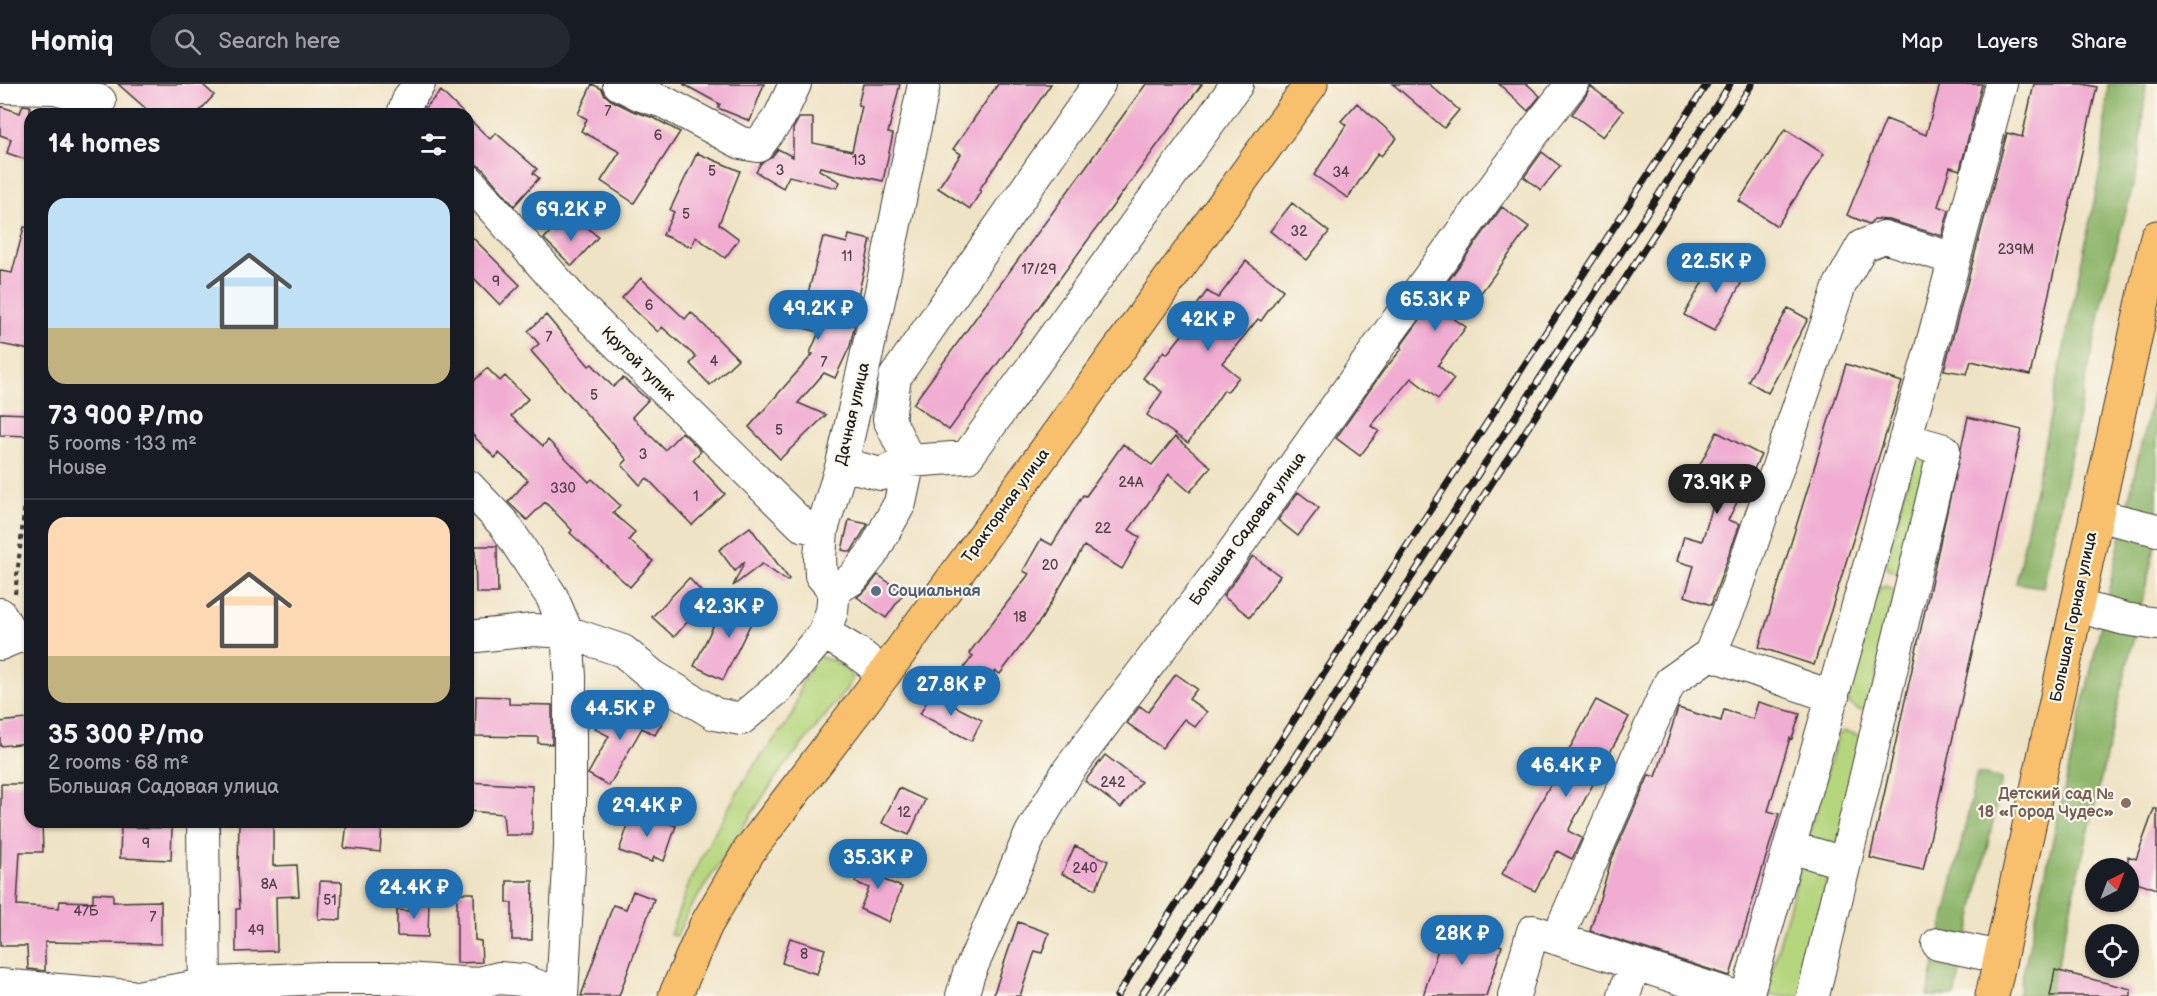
<!DOCTYPE html>
<meta charset="utf-8">
<style>
:root{--surface:#171b24;--page:#242831;--text:#f1f3f6;--muted:#9ea1a6;--line:#363941;--accent:#1f6fb2}
body{margin:0;font-family:"Balsamiq Sans",sans-serif;background:var(--page);color:var(--text);height:100vh;display:flex;flex-direction:column;font-size:22px;white-space:nowrap}
*{box-sizing:border-box;margin:0}
p{font-size:20px;color:var(--muted)}
.icon{flex:none;width:33px;height:33px;fill:none;stroke:currentColor;stroke-width:2;stroke-linecap:round;stroke-linejoin:round}
.map{position:relative;flex:1;overflow:hidden}
.drawer{position:absolute;left:24px;top:24px;width:450px;height:720px;display:flex;flex-direction:column;background:var(--surface);border-radius:18px;box-shadow:0 2px 4px #0004}
.drawer>*{flex:none}
.needle{width:39px;rotate:42deg}
.buttons{position:absolute;left:2085px;top:774px;display:grid;gap:12px}
.buttons a{display:grid;place-items:center;width:54px;height:54px;border-radius:50%;background:var(--surface);box-shadow:0 2px 4px #0004;font-size:30px}
.price{position:absolute;translate:-50% -51px;padding:0 14px;border-radius:21px;background:var(--accent);color:#fff;font-size:20px;line-height:39px;filter:drop-shadow(0 2px 3px #0008)}
.price::after{content:'';position:absolute;left:50%;top:36px;width:18px;height:14px;margin-left:-9px;background:inherit;clip-path:polygon(0 0,100% 0,50% 100%)}
.price.selected{background:#222;color:#fff}
ul{padding:0;list-style:none}
li{display:grid;align-content:center;gap:12px;height:318px;padding:0 24px}
li+li{border-top:2px solid var(--line)}
li span{display:grid;place-items:center;height:186px;border-radius:18px;color:#555}
li>.icon{margin-inline-start:auto}
span .icon{width:108px;height:108px;fill:#fffc;stroke-width:1}
li b{font-size:26px}
h2{display:flex;justify-content:space-between;align-items:center;height:72px;padding:0 24px;font-size:26px}
header{display:flex;align-items:center;gap:36px;box-sizing:border-box;height:84px;padding:0 30px;background:var(--surface);border-bottom:2px solid var(--line)}
header strong{font-size:28px}
nav{display:flex;gap:33px;margin-inline-start:auto;font-size:21px}
.search{width:420px;height:54px;background:var(--page);display:flex;align-items:center;gap:15px;box-sizing:border-box;padding:0 21px;border-radius:33px;color:var(--muted);font-size:22px}
.map>svg:first-child{display:block}
.green{fill:#b6d67e;stroke:#69794d;stroke-width:1.5}
.forest{fill:#90b76d;stroke:#566a44;stroke-width:1.5}
.building{fill:#f0acd1}
.lines{fill:none;stroke-linecap:round;stroke-linejoin:round}
.minor-casing{stroke:#3c3a35;stroke-width:34}
.major-casing{stroke:#3c3a35;stroke-width:35}
.path{stroke:#3c3a35;stroke-width:4;stroke-dasharray:4.5 4.5;stroke-linecap:butt}
.minor{stroke:#fff;stroke-width:32}
.major{stroke:#f8bf6c;stroke-width:33}
.rail-casing{stroke:#1c1c1c;stroke-width:7}
.rail{stroke:#fbf7ec;stroke-width:4.5;stroke-dasharray:14;stroke-linecap:butt}
.service-dot{fill:#5c6f8a;stroke:#fbf7ec;stroke-width:2}
.education-dot{fill:#8d6e63;stroke:#fbf7ec;stroke-width:2}
.labels{text-anchor:middle;dominant-baseline:central;stroke-width:4.5;stroke-linejoin:round;paint-order:stroke}
.number-label{font-size:14px;fill:#514049}
.street-label{font-size:16px;fill:#1c1c1c;stroke:#fbf7ec}
.service-label{font-size:16px;font-weight:bold;fill:#4e5e75;stroke:#fbf7ec;text-anchor:start}
.education-label{font-size:16px;font-weight:bold;fill:#785e54;stroke:#fbf7ec;text-anchor:end}
</style>
<header>
<strong>Homiq</strong>
<div class="search"><svg class="icon" aria-label="search" viewBox="0 0 24 24"><circle cx="10" cy="10" r="6"/><path d="M15 15l6 6"/></svg>Search here</div>
<nav><a>Map</a><a>Layers</a><a>Share</a></nav>
</header>
<div class="map">
<svg width="2157" height="912" viewBox="0 0 2157 912">
<rect width="100%" height="100%" fill="#fbf7ec"/>
<filter id="ink" filterUnits="userSpaceOnUse"><feTurbulence type="fractalNoise" baseFrequency=".0167" numOctaves="2"/><feDisplacementMap in="SourceGraphic" scale="12" xChannelSelector="R" yChannelSelector="G"/><feConvolveMatrix kernelMatrix="1 2 1 2 8 2 1 2 1" color-interpolation-filters="sRGB"/></filter>
<filter id="wash" filterUnits="userSpaceOnUse"><feTurbulence type="fractalNoise" baseFrequency=".008" numOctaves="4" result="noise"/><feDisplacementMap in="SourceGraphic" scale="24" xChannelSelector="R" yChannelSelector="G"/><feGaussianBlur stdDeviation="1.35" result="paint"/><feColorMatrix in="noise" values="0 0 0 0 0 0 0 0 0 0 0 0 0 0 0 0 0 1.4 0 .05"/><feComposite in="paint" operator="in"/></filter>
<g filter="url(#wash)">
<rect width="100%" height="100%" fill="#efe3c5"/>
<path class="green" d="M1919 369 1929 372 1900 490 1888 486 1886 479 1913 377Z
M1886 502 1895 507 1869 624 1859 626 1850 620 1847 615 1875 512 1880 504Z
M816 572C833 576 843 579 853 594L846 606 776 693 687 829 677 852 670 851 691 794 714 749 750 687 793 631 801 601Z
M1843 647 1856 650 1863 655 1838 764 1807 757 1838 652Z
M1830 779 1806 912H1765L1801 781Z"/>
<path class="forest" d="M2108 0H2146L2138 83 2106 201 2043 503 2016 499 2102 78Z
M2157 290V454L2050 912H2018Z
M1977 689 2002 695 1955 912H1927Z"/>
<g id="blocks">
<path class="building" d="M118 0H202L214 11 197 30H152Z
M592 0 602 5 604 10 611 16 633 27 654 34 680 48 634 119 601 97 620 68 581 47 587 35 578 30Z
M683 0H764L750 37 718 24 720 20Z
M863 0H900L888 49 893 50 883 97 820 83 819 86 840 98 837 104 789 92 783 104 756 88 761 79 772 73 778 65 793 73V45L799 34H813V59L852 67 862 22 858 21Z
M998 0H1051L979 106 981 107 970 125 938 104 961 70 953 65Z
M1146 0H1202L949 346 913 320Z
M1393 0H1429L1459 26 1444 44Z
M1499 0H1527L1540 12 1528 27Z
M1940 0H1982L1960 86 1950 83 1938 122 1949 126 1942 152 1889 136 1874 135 1869 140 1847 131 1886 35 1926 51Z
M2034 0H2083L2097 3 2030 291 1971 277 1967 290 1944 286 2007 49 2022 53Z
M1590 2 1623 27 1603 53 1572 30 1586 11Z
M441 7 464 30H424V25Z
M1357 19 1397 54 1381 72 1378 69 1348 114 1314 91 1346 41 1341 37Z
M23 21 30 22V77L7 69 11 55 0 51V22L20 29Z
M468 34 490 55 496 49 537 85 533 89 539 94 514 122 482 84 474 79 468 78Z
M1785 45 1824 70 1777 142 1739 117Z
M1542 68 1560 82 1541 106 1524 93Z
M697 69 740 87 719 140 739 155 725 174 696 153 691 163 663 151 674 128 670 126Z
M1292 119 1329 148 1307 176 1270 147Z
M1502 123 1529 143 1481 209 1472 202 1450 232 1466 243 1438 281 1454 295 1438 315 1411 294 1371 342 1379 347 1360 372 1336 354 1383 287 1402 265 1400 263Z
M559 138 572 149 581 138 598 153 572 182 544 155Z
M24 143 30 144V266L0 260V187L12 189Z
M468 149 520 201 500 221 468 188Z
M849 151 871 156 856 220 859 221 850 262 835 294 824 289 798 319 826 331 780 375 749 343 813 270 810 269 819 248 799 243 823 153 847 159Z
M1717 172 1747 189 1714 247 1684 231Z
M1246 177 1283 206 1261 237 1258 235 1222 279 1239 293 1227 308 1224 306 1188 359 1147 331 1162 308 1143 294 1164 267 1167 270 1197 232 1192 228 1207 207 1218 214Z
M641 194 685 235 691 228 738 275 710 301 690 280 696 273 662 243 658 248 622 214Z
M1788 224 1808 235 1768 309 1748 297Z
M546 231 589 282 592 280 613 303 623 294 648 316 632 333 665 366 682 348 701 367 693 376 725 410 692 441 647 394 640 401 622 381 627 376 531 267 539 260 528 247Z
M1846 280 1902 298 1814 581 1759 563Z
M487 284 500 297 505 292 528 315 511 332 543 362 548 356 589 398 592 395 620 421 613 429 635 448 629 456 653 477 630 503 570 449 572 446 545 418 527 436 508 418 528 396 499 369 495 374 468 346V303Z
M0 329 30 330V352L0 351Z
M1968 333 2022 346 1923 786 1870 774Z
M1717 348 1761 371 1728 436 1740 440 1711 521 1685 512 1694 482 1677 477 1684 452 1702 457 1717 409 1692 396Z
M1175 353 1211 383 1190 408 1169 390 1129 446 1140 453 1122 485 1084 462 1042 534 1000 590 995 587 980 606 960 589 973 572 969 569 1029 490 1023 487 1041 455 1052 461 1083 411 1086 412 1123 360 1152 381Z
M1298 408 1319 424 1298 452 1278 436Z
M849 436 868 440 851 468 842 466Z
M750 443 789 495 787 497 762 480 733 502 745 477 735 487 719 466Z
M475 462H497L498 509H476Z
M1253 472 1280 492 1250 533 1223 512Z
M878 491 904 509 886 534 857 513 866 506Z
M689 494 708 515 674 553 652 533Z
M757 511 774 525 762 539 754 533 723 596 694 582 720 528 732 542Z
M1176 590 1197 605 1189 615 1207 628 1195 643 1184 635 1162 664 1127 639 1140 622 1148 628Z
M931 610 982 636 971 657 920 630Z
M476 612 509 613V620L552 621V660L538 659V653L475 652Z
M1596 616 1629 633 1568 747 1582 754 1572 775 1557 767 1535 807 1502 790Z
M1758 618 1800 630 1792 655 1790 654 1768 727 1779 730 1730 892 1590 847 1611 777 1649 691 1656 693 1678 624 1721 637 1724 626 1753 635Z
M609 621 641 639 649 625 665 634 655 651 642 644 609 702 588 690 609 652 595 645Z
M26 635 29 659 0 662V638Z
M1105 671 1141 698 1121 724 1085 697Z
M468 698 532 702V751H505L503 730 468 727Z
M1 700H30V738H42L43 768H20L17 821 59 824 60 817 93 818V809L113 810V818L161 817V860L45 858V887L28 885 27 862H0Z
M899 704 925 716 909 751 882 739Z
M2154 725H2157V805L2128 795V772L2136 775Z
M633 727 676 742 664 777 654 773 652 778 619 767Z
M239 738H273V782L297 781 299 812 276 813 277 867 236 868V825H240L238 785Z
M347 738 382 742 380 768 344 764Z
M121 743 172 744 171 776 120 774Z
M1075 762 1108 777 1096 805 1062 790Z
M867 772 885 780 879 794 902 803 889 838 860 825 869 804 855 798Z
M320 797 342 798 341 836 318 835Z
M507 797H533L532 856H512V819H507Z
M633 807 654 815 619 912H581L613 821 626 825Z
M457 809H474L475 856 481 857 482 878 457 879Z
M409 815 429 816 428 853 397 852V826L409 827Z
M1018 838 1049 849 1042 869 1035 867 1020 912H993Z
M1445 843 1502 862 1486 912H1423Z
M790 854 825 865 817 890 782 879Z
M2055 886 2131 905V912H2050Z"/>
</g>
</g>
<g filter="url(#ink)">
<use href="#blocks" fill-opacity="0" stroke="#3c3a35" stroke-width="1.5"/>
<g class="lines">
<g class="minor-casing">
<path id="minor" d="M619 0 641 11 664 18 741 59 758 62 780 32 795 0
M0 3 55 4 100 17
M406 30 404 27 409 14 419 0
M468 96 576 219 802 441 822 446
M842 380 881 390 909 377 889 335 895 293 1099 0
M468 402 505 441 552 513 567 548 570 592V763L562 912
M2096 431 2157 446
M834 506 852 495 872 470 900 419 909 377 967 373 1237 0
M2077 522 2125 535 2157 540
M0 530 14 554
M468 553 533 546 567 548 623 567 653 592 715 630 741 635 777 605 824 549
M0 560 14 554 30 551
M1710 570 1732 518 1840 201 1862 162 1884 153 1954 175
M884 590 858 569 824 549 832 527 834 506 821 491 820 474 822 446 842 380 881 207 924 0
M203 738 205 912
M1790 763 1845 779
M1557 855 1670 598 1710 570 1833 613
M1938 860 2000 873
M0 901 130 912
M142 912 217 899 322 894H392L475 900 499 894 522 896 545 905 555 912
M962 912 969 889 1031 749 1068 687 1229 474 1379 262 1538 43 1572 0
M1514 912 1533 847 1734 912
M1624 912 1634 880
M1747 912 1928 275 2001 0
M1813 912 1944 366 1905 355"/>
</g>
<g class="major-casing">
<path id="major" d="M675 912 706 841 749 767 884 590 1311 0
M1992 912 2157 153"/>
</g>
<path class="path" d="M15 510 30 374"/>
<use href="#minor" class="minor"/>
<use href="#major" class="major"/>
<g class="rail-casing">
<path id="rail" d="M1117 912 1323 591 1707 0
M1141 912 1730 0
M1161 912 1268 742 1752 0"/>
</g>
<use href="#rail" class="rail"/>
</g>
</g>
<circle class="service-dot" cx="876" cy="507" r="6"/>
<circle class="education-dot" cx="2126" cy="719" r="6"/>
<g class="labels">
<g class="number-label">
<text x="608" y="27">7</text>
<text x="658" y="51">6</text>
<text x="859" y="76">13</text>
<text x="780" y="86">3</text>
<text x="712" y="87">5</text>
<text x="1341" y="88">34</text>
<text x="686" y="130">5</text>
<text x="1299" y="147">32</text>
<text x="2016" y="165">239М</text>
<text x="847" y="172">11</text>
<text x="1039" y="185">17/29</text>
<text x="496" y="197">9</text>
<text x="649" y="221">6</text>
<text x="549" y="253">7</text>
<text x="714" y="277">4</text>
<text x="824" y="278">7</text>
<text x="594" y="311">5</text>
<text x="779" y="346">5</text>
<text x="643" y="370">3</text>
<text x="1131" y="398">24А</text>
<text x="563" y="404">330</text>
<text x="696" y="412">1</text>
<text x="1103" y="444">22</text>
<text x="1050" y="481">20</text>
<text x="1020" y="533">18</text>
<text x="1113" y="698">242</text>
<text x="904" y="728">12</text>
<text x="146" y="759">9</text>
<text x="1085" y="784">240</text>
<text x="269" y="800">8А</text>
<text x="330" y="816">51</text>
<text x="86" y="827">47Б</text>
<text x="153" y="833">7</text>
<text x="256" y="846">49</text>
<text x="804" y="870">8</text>
</g>
<g class="street-label">
<text transform="translate(638 280) rotate(45)">Крутой тупик</text>
<text transform="translate(853 330) rotate(-77)">Дачная улица</text>
<text transform="translate(1006 422) rotate(-54)">Тракторная улица</text>
<text transform="translate(1248 445) rotate(-54)">Большая Садовая улица</text>
<text transform="translate(2074 533) rotate(-78)">Большая Горная улица</text>
</g>
<g class="service-label">
<text x="888" y="507">Социальная</text>
</g>
<g class="education-label">
<text x="2114" y="710">Детский сад №<tspan x="2114" dy="18">18 «Город Чудес»</tspan></text>
</g>
</g>
</svg>
<div class="buttons">
<a><svg class="needle" viewBox="-14 -14 28 28"><path d="M0-13l5 13h-10z" fill="#e53935"/><path d="M0 13l5-13h-10z" fill="#9ea1a6"/></svg></a>
<a><svg class="icon" aria-label="locate" viewBox="0 0 24 24"><circle cx="12" cy="12" r="6"/><path d="M12 2v4M12 18v4M2 12h4M18 12h4"/></svg></a>
</div>
<b class="price" style="left:571px;top:158px">69.2K ₽</b>
<b class="price" style="left:1716px;top:210px">22.5K ₽</b>
<b class="price" style="left:1435px;top:248px">65.3K ₽</b>
<b class="price" style="left:818px;top:257px">49.2K ₽</b>
<b class="price" style="left:1208px;top:268px">42K ₽</b>
<b class="price selected" style="left:1717px;top:431px">73.9K ₽</b>
<b class="price" style="left:729px;top:555px">42.3K ₽</b>
<b class="price" style="left:951px;top:633px">27.8K ₽</b>
<b class="price" style="left:620px;top:657px">44.5K ₽</b>
<b class="price" style="left:1566px;top:714px">46.4K ₽</b>
<b class="price" style="left:647px;top:754px">29.4K ₽</b>
<b class="price" style="left:878px;top:806px">35.3K ₽</b>
<b class="price" style="left:414px;top:836px">24.4K ₽</b>
<b class="price" style="left:1462px;top:882px">28K ₽</b>
<section class="drawer">
<h2>14 homes<svg class="icon" aria-label="filters" viewBox="0 0 24 24"><path d="M4 7h16M4 17h16"/><circle cx="9" cy="7" r="2"/><circle cx="15" cy="17" r="2"/></svg></h2>
<ul>
<li><span style="background:linear-gradient(#bfe0f5 70%,#c2b280 0)"><svg class="icon" aria-label="home" viewBox="0 0 24 24"><path d="M3 11l9-7 9 7M6 9v11h12V9"/></svg></span><div><b>73 900 ₽/mo</b><p>5 rooms · 133 m²</p><p>House</p></div></li>
<li><span style="background:linear-gradient(#ffd9b3 75%,#c2b280 0)"><svg class="icon" aria-label="home" viewBox="0 0 24 24"><path d="M3 11l9-7 9 7M6 9v11h12V9"/></svg></span><div><b>35 300 ₽/mo</b><p>2 rooms · 68 m²</p><p>Большая Садовая улица</p></div></li>
</ul>
</section>
</div>
